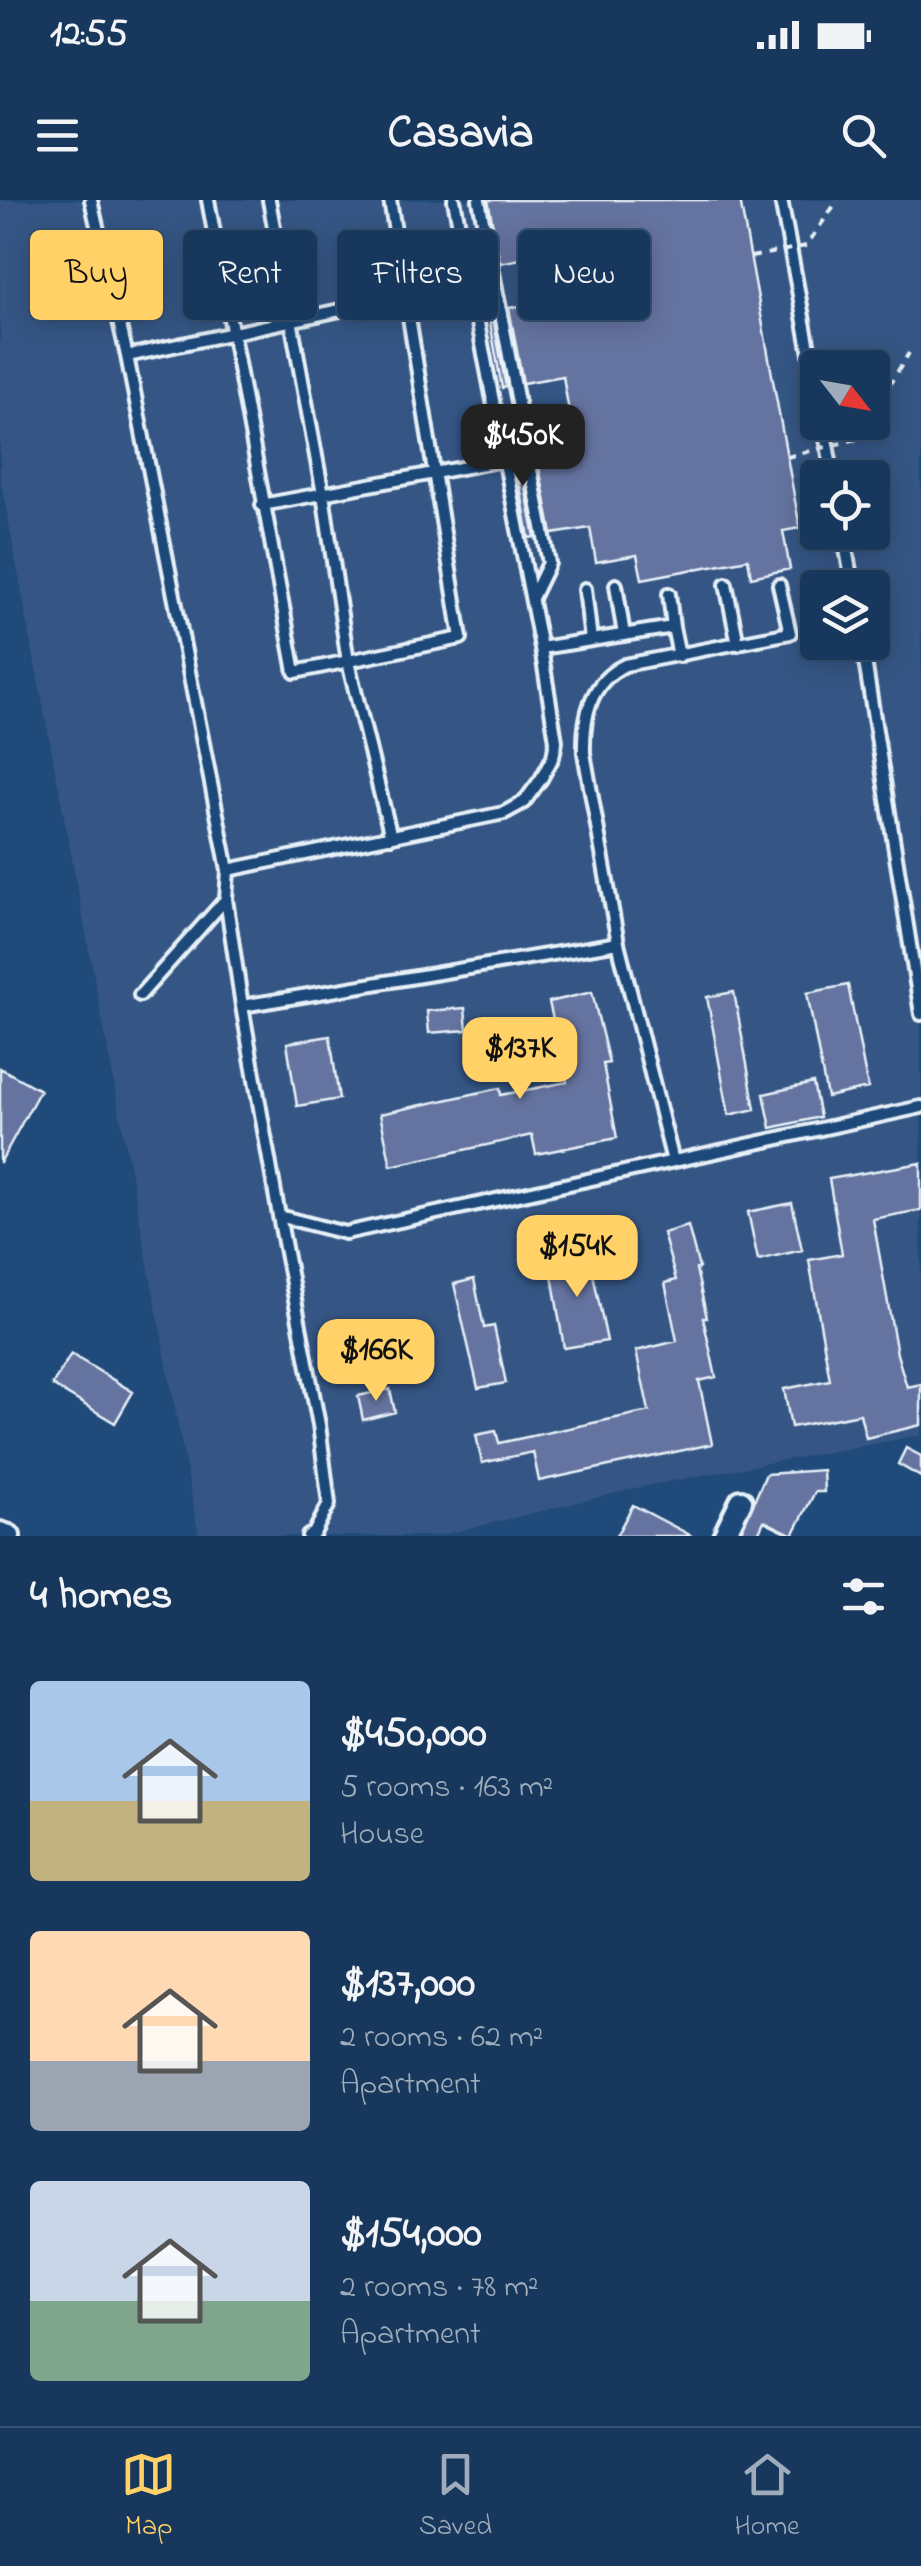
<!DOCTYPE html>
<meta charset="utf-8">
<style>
:root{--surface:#17385c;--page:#203f62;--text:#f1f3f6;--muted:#9eacbb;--line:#365272;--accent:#ffd166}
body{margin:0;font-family:"Indie Flower",sans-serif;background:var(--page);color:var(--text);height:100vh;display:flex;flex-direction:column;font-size:38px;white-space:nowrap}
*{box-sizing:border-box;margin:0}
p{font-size:32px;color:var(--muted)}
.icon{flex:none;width:55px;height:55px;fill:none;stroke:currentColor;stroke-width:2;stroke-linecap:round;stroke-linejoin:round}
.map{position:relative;height:1336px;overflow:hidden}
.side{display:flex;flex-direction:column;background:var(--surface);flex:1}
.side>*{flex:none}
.hud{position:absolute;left:30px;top:30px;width:862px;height:90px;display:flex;gap:20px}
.needle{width:65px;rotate:121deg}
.buttons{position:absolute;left:800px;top:150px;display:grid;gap:20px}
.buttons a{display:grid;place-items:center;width:90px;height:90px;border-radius:10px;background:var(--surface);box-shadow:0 5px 25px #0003,0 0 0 2px var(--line);font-size:50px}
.price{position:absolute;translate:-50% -85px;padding:0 22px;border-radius:20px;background:var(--accent);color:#111;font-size:32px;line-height:65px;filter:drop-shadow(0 2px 5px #0008)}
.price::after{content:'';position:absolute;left:50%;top:60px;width:30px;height:22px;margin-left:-15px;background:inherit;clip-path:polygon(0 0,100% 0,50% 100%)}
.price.selected{background:#222;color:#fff}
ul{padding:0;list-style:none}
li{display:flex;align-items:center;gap:30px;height:250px;padding:0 30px}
li span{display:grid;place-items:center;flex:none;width:280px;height:200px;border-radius:10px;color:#555}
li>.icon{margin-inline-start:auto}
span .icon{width:120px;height:120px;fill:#fffc;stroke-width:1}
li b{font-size:42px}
h2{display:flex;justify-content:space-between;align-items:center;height:120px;padding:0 30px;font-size:42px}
.pill{padding:0 35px;border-radius:10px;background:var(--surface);box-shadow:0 5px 25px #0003,0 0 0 2px var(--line);font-size:35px;line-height:90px}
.pill.selected{background:var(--accent);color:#111}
.status{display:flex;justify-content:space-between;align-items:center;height:70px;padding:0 50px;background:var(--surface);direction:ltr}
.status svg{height:28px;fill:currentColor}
header{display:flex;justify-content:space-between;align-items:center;height:130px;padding:0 30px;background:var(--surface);font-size:45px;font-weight:800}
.tabs{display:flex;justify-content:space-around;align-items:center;height:140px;border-top:2px solid var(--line);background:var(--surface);font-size:28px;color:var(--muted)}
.tabs a{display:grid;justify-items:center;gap:5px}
.tabs .selected{color:var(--accent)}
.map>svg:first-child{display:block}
.built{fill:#345685;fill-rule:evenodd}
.building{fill:#6573a0;stroke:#e8f1f8;stroke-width:2.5}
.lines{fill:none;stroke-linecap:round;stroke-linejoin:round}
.service-casing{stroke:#e8f1f8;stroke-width:18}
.minor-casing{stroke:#e8f1f8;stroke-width:28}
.path{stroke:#e8f1f8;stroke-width:4;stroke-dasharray:8 8;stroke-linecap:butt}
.service{stroke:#1f4a7a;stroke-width:10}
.minor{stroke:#1f4a7a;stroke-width:20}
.path-bridge{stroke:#e8f1f8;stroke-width:4;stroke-dasharray:8 8;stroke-linecap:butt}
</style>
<div class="status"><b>12:55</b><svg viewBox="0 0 49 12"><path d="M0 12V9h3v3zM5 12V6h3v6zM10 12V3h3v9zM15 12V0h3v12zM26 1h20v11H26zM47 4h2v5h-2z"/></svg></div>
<header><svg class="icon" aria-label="menu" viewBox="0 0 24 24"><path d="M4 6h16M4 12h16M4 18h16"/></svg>Casavia<svg class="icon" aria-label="search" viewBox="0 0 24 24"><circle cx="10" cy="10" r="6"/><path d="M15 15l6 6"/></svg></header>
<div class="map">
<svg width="921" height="1336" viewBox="0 0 921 1336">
<rect width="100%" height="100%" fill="#1f4a7a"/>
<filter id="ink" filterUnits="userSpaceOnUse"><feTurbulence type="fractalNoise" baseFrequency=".01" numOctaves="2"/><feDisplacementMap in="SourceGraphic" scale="20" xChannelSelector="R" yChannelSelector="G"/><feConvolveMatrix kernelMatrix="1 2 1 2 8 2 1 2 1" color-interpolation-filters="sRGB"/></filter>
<g filter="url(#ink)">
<path class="built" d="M0 0H921V1235L650 1285 437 1336H199L0 276ZM818 168H872V222H818ZM818 278H872V332H818ZM818 388H872V442H818Z"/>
<path class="building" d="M488 0H740L800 328 783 331 790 369 751 377 748 359 642 379 637 355 596 362 590 328 552 334 532 231 571 224 563 176 523 183 509 108 549 101 541 55 500 63Z
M488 112H492L506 187 502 188Z
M515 234 535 337 529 338 511 235Z
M848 785 868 888 827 897 807 793Z
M592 792 609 863 603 864 617 938 536 954 532 935 391 966 380 914 500 888 501 895 567 882 549 802Z
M734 792 755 909 729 915 707 797Z
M465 808 467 830 429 833 427 811Z
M330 836 339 899 297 906 287 843Z
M0 868 40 890 0 963Z
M813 883 820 917 771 928 764 894Z
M921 963V1010L873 1019 897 1154 907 1187 921 1184V1225L866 1238 860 1214 791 1227 784 1189 830 1180 809 1060 842 1054 829 979Z
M792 1003 802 1050 758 1060 748 1012Z
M688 1026 699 1068 696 1069 707 1118H703L716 1177 699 1181 712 1244 539 1281 533 1252 482 1263 476 1235 496 1231 499 1243 649 1211 636 1151 677 1141 665 1083 676 1080 663 1033Z
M588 1050 607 1141 564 1148 549 1057Z
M474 1079 484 1128 494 1126 506 1183 478 1188 454 1084Z
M71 1154 133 1192 115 1223 52 1185Z
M390 1189 395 1212 363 1220 358 1196Z
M906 1248 921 1256V1277L898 1264Z
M823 1270 824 1292H815L793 1335 764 1321 757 1336H739L766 1274Z
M633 1305 692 1336H616Z"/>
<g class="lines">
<g class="service-casing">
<path id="service" d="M91 0 127 156 228 670 226 699 242 806 279 1016 345 1033 921 907
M208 0 295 472 461 438 390 0
M269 0 323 294 348 462 391 637
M479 0 549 363 532 398
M781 0 818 196
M127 156 470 82
M823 222 833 278
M262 305 504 260
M843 332 853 388
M726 384 738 444
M616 385 624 435
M585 389 591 440
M669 394 673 427
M862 442 921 814
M541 448 673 427 679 456
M228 670 504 613 524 602 541 579 553 557 556 541 541 448 454 0
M140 795 226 699
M242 806 618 743
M673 961 618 743 584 553C583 516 590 482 625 465L790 433 779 385
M279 1016 319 1225 329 1304 314 1333 308 1336"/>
</g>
<g class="minor-casing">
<path id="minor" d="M0 1333 9 1336
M724 1336 741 1301"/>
</g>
<path class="path" d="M872 213 909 153"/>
<use href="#service" class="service"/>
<use href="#minor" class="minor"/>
<path class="path-bridge" d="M751 57 806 46 838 0
M787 257 857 239 867 222"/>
</g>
</g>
</svg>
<div class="buttons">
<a><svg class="needle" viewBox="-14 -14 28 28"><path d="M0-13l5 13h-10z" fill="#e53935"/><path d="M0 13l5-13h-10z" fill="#9eacbb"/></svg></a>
<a><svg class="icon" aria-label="locate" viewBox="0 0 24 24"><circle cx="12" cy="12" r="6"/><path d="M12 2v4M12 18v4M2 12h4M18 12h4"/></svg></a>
<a><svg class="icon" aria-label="layers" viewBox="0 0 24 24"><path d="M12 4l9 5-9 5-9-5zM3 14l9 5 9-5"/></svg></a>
</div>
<b class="price selected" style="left:523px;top:289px">$450K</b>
<b class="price" style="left:520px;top:902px">$137K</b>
<b class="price" style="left:577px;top:1100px">$154K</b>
<b class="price" style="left:376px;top:1204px">$166K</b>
<div class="hud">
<a class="pill selected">Buy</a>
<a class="pill">Rent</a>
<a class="pill">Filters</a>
<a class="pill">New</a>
</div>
</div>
<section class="side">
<h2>4 homes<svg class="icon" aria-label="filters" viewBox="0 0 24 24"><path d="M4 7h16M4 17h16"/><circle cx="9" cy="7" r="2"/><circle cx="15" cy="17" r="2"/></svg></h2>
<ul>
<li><span style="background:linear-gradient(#a9c7e8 60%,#c2b280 0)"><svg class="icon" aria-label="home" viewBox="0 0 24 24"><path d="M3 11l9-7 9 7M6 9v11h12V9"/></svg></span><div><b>$450,000</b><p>5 rooms · 163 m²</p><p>House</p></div></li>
<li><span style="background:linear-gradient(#ffd9b3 65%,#9aa5b1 0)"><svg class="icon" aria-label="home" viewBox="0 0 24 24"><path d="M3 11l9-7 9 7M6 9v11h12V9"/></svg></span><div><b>$137,000</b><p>2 rooms · 62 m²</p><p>Apartment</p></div></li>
<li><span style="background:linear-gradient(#c9d6e8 60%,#7fa58c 0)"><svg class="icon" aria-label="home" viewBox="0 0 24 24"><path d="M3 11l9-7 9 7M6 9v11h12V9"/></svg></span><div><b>$154,000</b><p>2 rooms · 78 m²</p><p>Apartment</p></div></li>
</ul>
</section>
<nav class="tabs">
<a class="selected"><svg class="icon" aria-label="map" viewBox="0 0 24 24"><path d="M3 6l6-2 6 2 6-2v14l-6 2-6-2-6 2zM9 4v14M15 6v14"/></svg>Map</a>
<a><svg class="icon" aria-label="saved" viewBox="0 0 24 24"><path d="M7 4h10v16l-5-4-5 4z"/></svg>Saved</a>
<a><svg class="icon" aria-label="home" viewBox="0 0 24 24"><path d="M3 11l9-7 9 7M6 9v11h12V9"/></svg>Home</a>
</nav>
